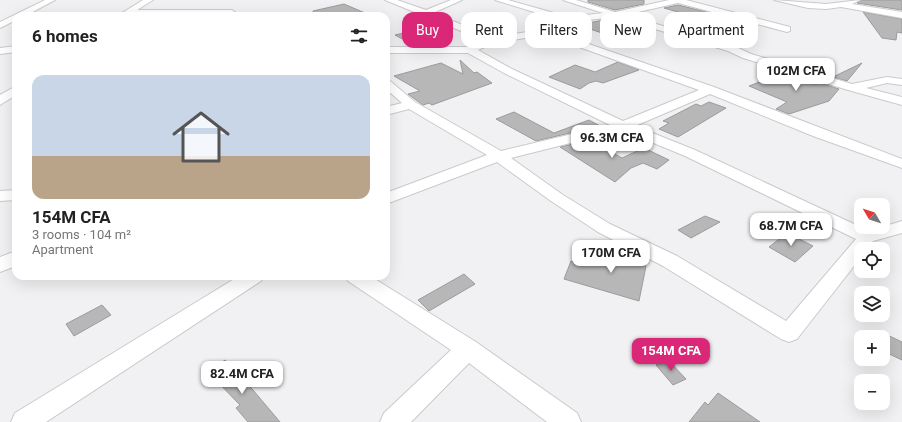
<!DOCTYPE html>
<meta charset="utf-8">
<style>
:root{--surface:#fff;--page:#f2f2f2;--text:#222;--muted:#767676;--accent:#db2777}
body{margin:0;font-family:Roboto,sans-serif;background:var(--page);color:var(--text);height:100vh;display:flex;flex-direction:column;font-size:15px;white-space:nowrap}
*{box-sizing:border-box;margin:0}
p{font-size:13px;color:var(--muted)}
.icon{flex:none;width:22px;height:22px;fill:none;stroke:currentColor;stroke-width:2;stroke-linecap:round;stroke-linejoin:round}
.map{position:relative;flex:1;overflow:hidden}
.side{position:absolute;left:12px;top:12px;width:378px;height:268px;display:flex;flex-direction:column;background:var(--surface);border-radius:12px;box-shadow:0 4px 16px #0002}
.side>*{flex:none}
.guide{position:absolute;left:402px;top:12px;width:380px;height:36px;display:flex;gap:8px}
.needle{width:26px;rotate:309deg}
.tools{position:absolute;left:854px;top:198px;display:grid;gap:8px}
.tools a{display:grid;place-items:center;width:36px;height:36px;border-radius:8px;background:var(--surface);box-shadow:0 4px 16px #0002;font-size:20px}
.price{position:absolute;translate:-50% -34px;padding:0 9px;border-radius:8px;background:#fff;color:#222;font-size:13px;line-height:26px;filter:drop-shadow(0 1px 2px #0008)}
.price::after{content:'';position:absolute;left:50%;top:24px;width:12px;height:9px;margin-left:-6px;background:inherit;clip-path:polygon(0 0,100% 0,50% 100%)}
.price.current{background:var(--accent);color:#fff}
ul{padding:0;list-style:none}
li{display:grid;align-content:center;gap:8px;height:212px;padding:0 20px}
li span{display:grid;place-items:center;height:124px;border-radius:12px;color:#555}
li>.icon{margin-inline-start:auto}
span .icon{width:72px;height:72px;fill:#fffc;stroke-width:1}
li b{font-size:17px}
h2{display:flex;justify-content:space-between;align-items:center;height:48px;padding:0 20px;font-size:17px}
.pill{padding:0 14px;border-radius:12px;background:var(--surface);box-shadow:0 4px 16px #0002;font-size:14px;line-height:36px}
.pill.current{background:var(--accent);color:#fff}
.map>svg:first-child{display:block}
.building{fill:#b7b7b8;stroke:#9b9b9d}
.lines{fill:none;stroke-linecap:round;stroke-linejoin:round}
.minor-casing{stroke:#c9cacb;stroke-width:2}
.minor{fill:#fff;fill-rule:evenodd}
</style>
<div class="map">
<svg width="902" height="422" viewBox="0 0 902 422">
<rect width="100%" height="100%" fill="#f1f1f3"/>
<path class="building" d="M588 0H644V4L615 10 588 2Z
M861 0H899L902 1V10L857 3Z
M344 4 372 16H314L313 11Z
M678 5 726 17 716 23 664 8Z
M863 12 902 19V33L897 32 896 40 882 38Z
M604 20 628 25 602 33 578 25Z
M413 31 443 45V46L412 44 395 35Z
M460 60 474 73 477 72 492 83 432 105 429 103 423 105 408 94 420 91 394 76 441 63 463 74Z
M618 62 639 70 603 83 596 81 589 83 580 89 549 77 575 65 595 72Z
M862 63 847 81 833 77Z
M783 73 816 85 820 83 839 89 829 101 789 114 776 109 787 102 749 86Z
M709 102 726 108 678 137 659 129 669 123 663 121 696 104 701 106Z
M514 112 554 133 589 120 600 126 536 141 496 119Z
M590 140 622 158 644 148 669 160 657 169 643 163 631 168 615 182 560 147Z
M705 216 720 222 691 238 678 230Z
M787 233 813 246 795 262 769 247Z
M622 247 646 266 639 301 564 279 571 261 581 264Z
M464 274 475 284 429 311 418 300Z
M102 305 111 315 74 336 66 324Z
M883 333 902 342V360L883 351Z
M225 360 253 390 280 422H248L236 408 240 405 208 372Z
M668 360 686 379 673 385 656 365Z
M718 393 760 422H689L705 402 708 405Z"/>
<g class="lines">
<g class="minor-casing">
<path id="minor" d="M45 0H55L25 16H16V20L0 28V22Z
M143 0H153L137 10H232L236 13 232 16H126L122 13Z
M385 0H397L426 10 451 0H462L433 13 492 37 556 28 563 21 495 0H508L568 17 603 13 563 0H576L615 12 669 0H686L790 27V31L787 32 678 3 625 15 736 47 751 54 852 84 887 77 902 79V85L887 83 866 88 902 97V105L848 90 743 58 728 51 615 17 571 22 564 30 574 39 714 87 902 159V168L813 136 710 94 635 126 695 150 869 231 902 221V233L873 241 867 249H861V257L797 339 789 342 781 339 663 266 598 232 551 201 497 162 386 204V193L487 155 409 109 386 115V107L402 103 386 89V80L390 81 415 102 501 151 610 125 504 73 468 53H386V47H468L483 40ZM557 33 568 43 699 90 623 121 512 69 478 50 493 43ZM622 130 685 156 856 239 786 321 677 256 610 224 563 195 511 158Z
M774 0 826 4 860 0 852 4 902 12V18L841 7 826 9 808 8Z
M16 46V52L0 54V48Z
M16 86V95L0 105V95Z
M16 190V200L0 201V191Z
M16 251V266L0 272V257Z
M239 276H264L261 281 46 422H11L15 413Z
M345 276H370L476 342 577 413 581 422H547L469 363 411 422H380L384 413 451 350 348 281Z"/>
</g>
<use href="#minor" class="minor"/>
</g>
</svg>
<div class="tools">
<a><svg class="needle" viewBox="-14 -14 28 28"><path d="M0-13l5 13h-10z" fill="#e53935"/><path d="M0 13l5-13h-10z" fill="#767676"/></svg></a>
<a><svg class="icon" aria-label="locate" viewBox="0 0 24 24"><circle cx="12" cy="12" r="6"/><path d="M12 2v4M12 18v4M2 12h4M18 12h4"/></svg></a>
<a><svg class="icon" aria-label="layers" viewBox="0 0 24 24"><path d="M12 4l9 5-9 5-9-5zM3 14l9 5 9-5"/></svg></a>
<a>+</a>
<a>−</a>
</div>
<b class="price" style="left:796px;top:92px">102M CFA</b>
<b class="price" style="left:612px;top:159px">96.3M CFA</b>
<b class="price" style="left:791px;top:247px">68.7M CFA</b>
<b class="price" style="left:611px;top:274px">170M CFA</b>
<b class="price current" style="left:671px;top:372px">154M CFA</b>
<b class="price" style="left:242px;top:395px">82.4M CFA</b>
<div class="guide">
<a class="pill current">Buy</a>
<a class="pill">Rent</a>
<a class="pill">Filters</a>
<a class="pill">New</a>
<a class="pill">Apartment</a>
</div>
<section class="side">
<h2>6 homes<svg class="icon" aria-label="filters" viewBox="0 0 24 24"><path d="M4 7h16M4 17h16"/><circle cx="9" cy="7" r="2"/><circle cx="15" cy="17" r="2"/></svg></h2>
<ul>
<li><span style="background:linear-gradient(#c9d6e8 65%,#b9a48a 0)"><svg class="icon" aria-label="home" viewBox="0 0 24 24"><path d="M3 11l9-7 9 7M6 9v11h12V9"/></svg></span><div><b>154M CFA</b><p>3 rooms · 104 m²</p><p>Apartment</p></div></li>
</ul>
</section>
</div>
